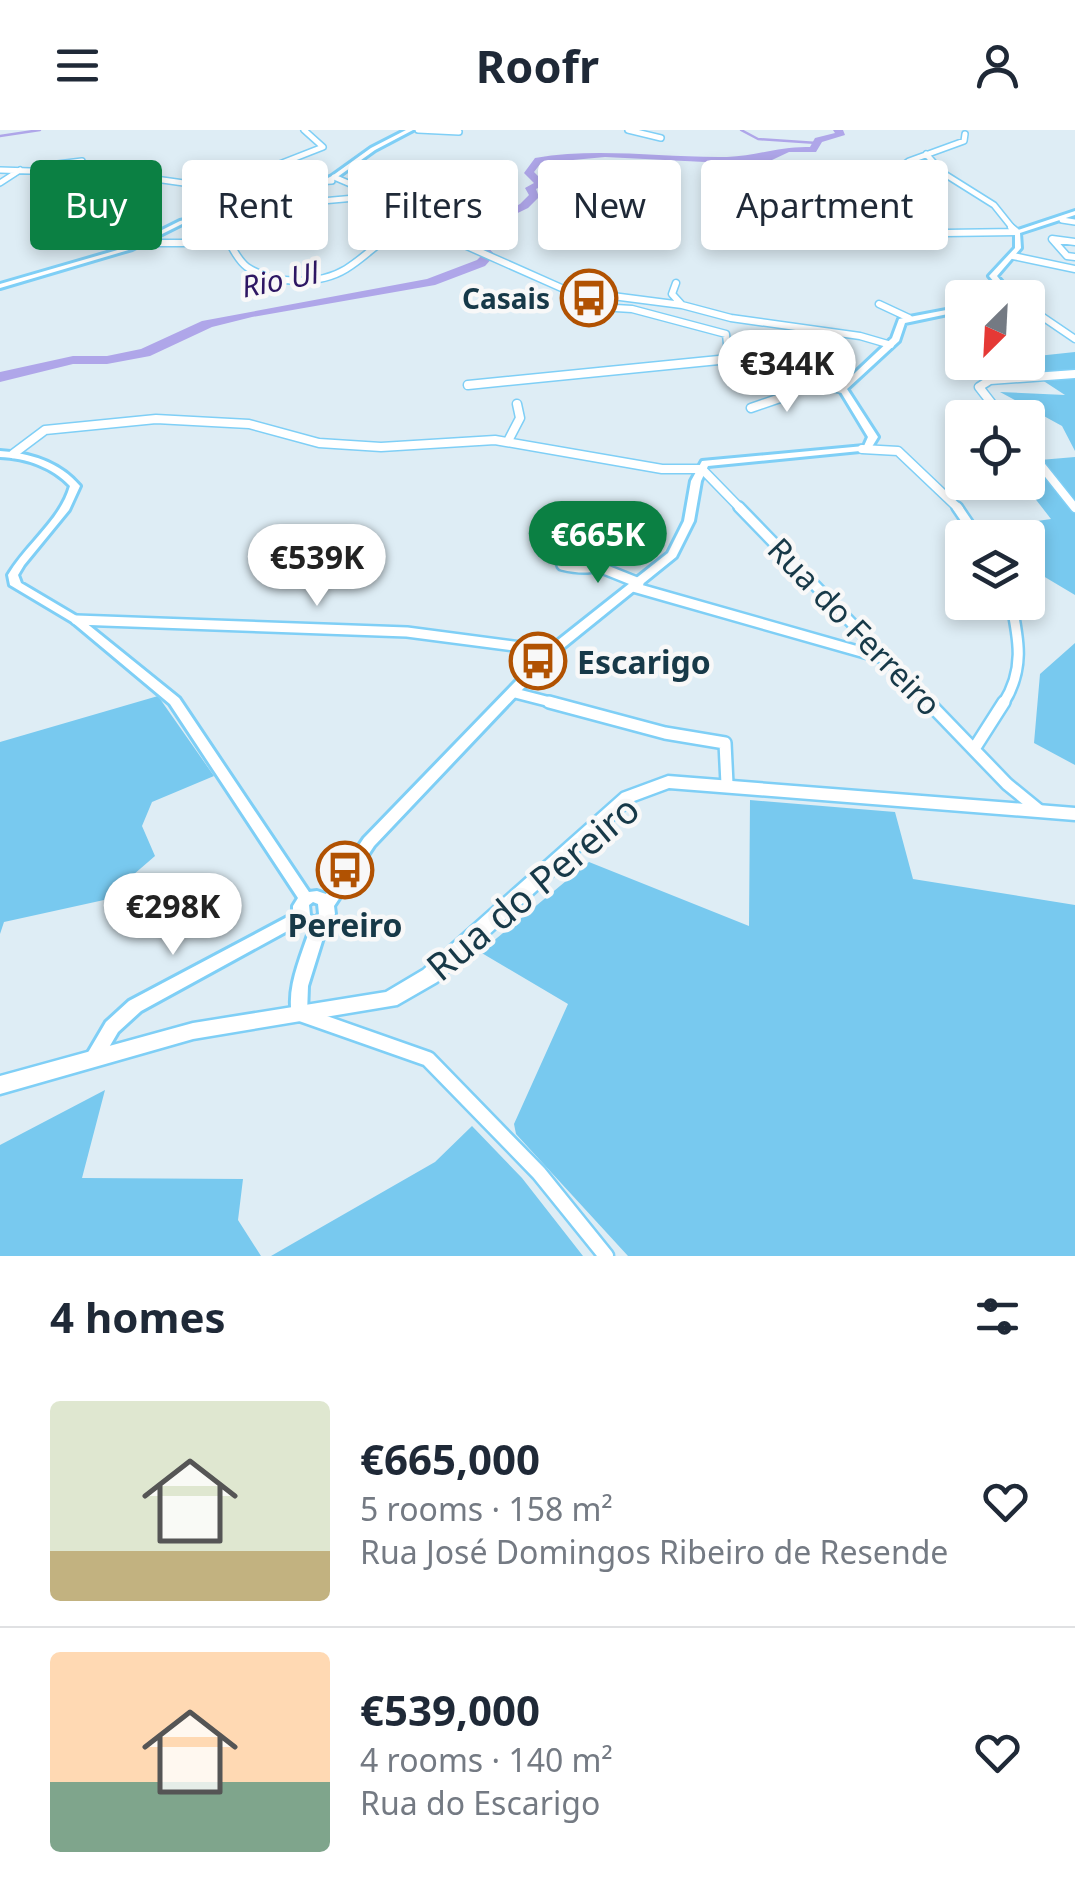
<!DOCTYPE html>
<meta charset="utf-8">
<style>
:root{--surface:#fff;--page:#f2f2f3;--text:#1f2937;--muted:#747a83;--line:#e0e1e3;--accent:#0b8043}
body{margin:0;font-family:"Noto Sans",sans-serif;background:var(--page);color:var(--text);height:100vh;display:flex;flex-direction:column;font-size:38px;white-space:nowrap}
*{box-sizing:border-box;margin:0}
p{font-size:32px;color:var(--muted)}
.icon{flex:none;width:55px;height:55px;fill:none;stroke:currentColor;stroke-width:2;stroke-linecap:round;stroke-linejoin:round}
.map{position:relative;height:1126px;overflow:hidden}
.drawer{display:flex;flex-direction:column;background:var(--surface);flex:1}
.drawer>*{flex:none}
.hud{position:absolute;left:30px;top:30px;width:1015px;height:90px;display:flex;gap:20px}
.needle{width:65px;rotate:204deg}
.tools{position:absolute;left:945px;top:150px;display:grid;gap:20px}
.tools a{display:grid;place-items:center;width:100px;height:100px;border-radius:10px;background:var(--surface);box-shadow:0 5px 15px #0003;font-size:50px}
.price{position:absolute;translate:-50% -85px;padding:0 22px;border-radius:35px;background:#fff;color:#222;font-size:32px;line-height:65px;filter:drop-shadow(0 2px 5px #0008)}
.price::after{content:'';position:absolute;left:50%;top:60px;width:30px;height:22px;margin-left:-15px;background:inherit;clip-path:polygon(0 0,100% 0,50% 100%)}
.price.active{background:var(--accent);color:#fff}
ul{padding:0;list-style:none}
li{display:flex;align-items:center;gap:30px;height:250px;padding:0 50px}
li+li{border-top:2px solid var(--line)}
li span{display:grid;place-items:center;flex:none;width:280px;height:200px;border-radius:10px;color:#555}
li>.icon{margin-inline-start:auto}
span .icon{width:120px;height:120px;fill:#fffc;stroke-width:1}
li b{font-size:42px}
h2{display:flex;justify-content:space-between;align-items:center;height:120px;padding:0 50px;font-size:42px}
.chip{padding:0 35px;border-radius:10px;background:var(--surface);box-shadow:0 5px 15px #0003;font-size:35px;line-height:90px}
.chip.active{background:var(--accent);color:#fff}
header{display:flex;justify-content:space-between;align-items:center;height:130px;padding:0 50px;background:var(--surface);font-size:45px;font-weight:700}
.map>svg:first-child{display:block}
.forest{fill:#78c9ef}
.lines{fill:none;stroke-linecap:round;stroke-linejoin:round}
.stream{stroke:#afa6e9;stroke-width:2.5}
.river{fill:#afa6e9;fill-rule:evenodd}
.minor-far5-casing{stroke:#7fcff6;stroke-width:8}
.minor-far4-casing{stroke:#7fcff6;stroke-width:9}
.minor-far3-casing{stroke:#7fcff6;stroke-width:11}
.minor-far2-casing{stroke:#7fcff6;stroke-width:14}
.minor-far1-casing{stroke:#7fcff6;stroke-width:16}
.minor-casing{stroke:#7fcff6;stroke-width:19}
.tertiary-casing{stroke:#7fcff6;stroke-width:6}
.secondary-casing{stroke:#7fcff6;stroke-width:5}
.minor-far5{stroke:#fff;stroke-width:5}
.minor-far4{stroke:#fff;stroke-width:6}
.minor-far3{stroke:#fff;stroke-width:8}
.minor-far2{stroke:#fff;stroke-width:9}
.minor-far1{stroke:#fff;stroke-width:11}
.minor{stroke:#fff;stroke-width:14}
.tertiary{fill:#fff;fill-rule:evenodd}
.secondary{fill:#fff;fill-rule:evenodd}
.labels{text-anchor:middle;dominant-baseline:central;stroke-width:9;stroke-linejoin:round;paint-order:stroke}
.far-poi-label{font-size:28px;font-weight:bold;fill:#173948;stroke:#f8f8f8;text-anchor:end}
.far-water-label{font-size:30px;font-style:italic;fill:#2e1663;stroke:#f8f8f8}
.street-label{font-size:32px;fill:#173948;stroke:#f8f8f8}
.poi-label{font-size:32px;font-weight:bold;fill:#173948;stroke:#f8f8f8;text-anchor:start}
.near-street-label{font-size:38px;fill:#173948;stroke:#f8f8f8}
</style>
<header><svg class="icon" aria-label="menu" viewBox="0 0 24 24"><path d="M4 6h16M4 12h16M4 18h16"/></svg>Roofr<svg class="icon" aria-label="person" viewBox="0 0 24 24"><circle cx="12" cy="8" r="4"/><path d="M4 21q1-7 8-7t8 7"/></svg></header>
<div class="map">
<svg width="1075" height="1126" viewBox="0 0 1075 1126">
<rect width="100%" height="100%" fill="#deedf5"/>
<path class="forest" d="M1075 222V321L1062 296 1000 262 1065 265 1016 233 1028 232V227Z
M1075 327V465L1028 437V408L1009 407 1002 396 1051 389 1023 353 1028 352V331Z
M1075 513V635L1034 613 1040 544Z
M158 566 214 646 152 672 142 696 155 726 104 770 4 792 0 804V612Z
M750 670 895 682 913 749 1075 775V1126H628L516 1004 514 994 568 874 480 822 589 732 749 796Z
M105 960 82 1048 243 1049 238 1090 261 1126H0V1015Z
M472 996 522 1048 583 1126H271L435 1032Z"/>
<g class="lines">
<path class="stream" d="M741 0 758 9 817 13
M0 6 40 0"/>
<path class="river" d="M833 0H843L845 5 822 12 816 22H789L772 30 725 33 605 27 541 33 534 42 546 54 536 59 539 67 528 78 485 99 481 110 495 125 485 136 435 155 252 187 212 197 150 226 107 234H73L0 252V242L73 226H107L141 219 202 191 427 149 477 130 482 125 469 110 474 97 520 74 529 65 525 58 534 53 524 43 535 28C599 17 662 28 727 27 756 26 781 16 810 17L815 8 835 3Z"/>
<g class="minor-far5-casing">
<path id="minor-far5" d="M418 0 459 2
M628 0 661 8
M926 24 943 43 994 75 1014 100
M41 36 82 31
M0 40 120 44 212 57 332 51
M334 47 374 64 428 100
M393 52 495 53
M0 53 20 40
M244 53 249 46 323 17 304 0
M382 68 465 75
M219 74 252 79
M249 79 275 81 311 72 377 66
M1062 90 1075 92
M423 97 476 69 499 44
M215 100 221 97 218 85
M399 100 416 93
M832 100 791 89 803 76 864 66 909 31 964 11 965 4"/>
</g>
<g class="minor-far4-casing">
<path id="minor-far4" d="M221 97C228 109 236 129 247 137 274 155 320 155 346 139 367 126 382 108 404 97
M424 97 566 160 682 175 731 188 860 206 891 215
M818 97 873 104 1017 102
M1011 97 1016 101
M1075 112 1052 109 1067 126 1075 127
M139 113H189L220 97
M1013 126 1075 139
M676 153 672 164 682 175
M879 174 909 188
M582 176 632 179 726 204 728 224
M1028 177 1075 209"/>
</g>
<g class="minor-far3-casing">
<path id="minor-far3" d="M728 221 729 229 784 249 843 259
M468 255 729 229
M751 278 783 267 802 253
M1003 288 979 257 990 250 1075 244
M508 311 520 288 517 274
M862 319 898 321 959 379
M1028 319 1075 378
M13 324 45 300 156 289 249 294 319 313 381 317 495 310 662 339H702L741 379"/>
</g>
<g class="minor-far2-casing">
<path id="minor-far2" d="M739 377 930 574
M957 377 978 408
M562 435C583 440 600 441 613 422
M599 437 639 453
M633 457 886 529
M76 490 407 502 552 521
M515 563 558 574
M1003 574C1025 540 1019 510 1011 472"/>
</g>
<g class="minor-far1-casing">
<path id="minor-far1" d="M549 572 665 603 725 613 727 654
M928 572 1007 654 1040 681
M974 619 1004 572"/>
</g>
<g class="minor-casing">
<path id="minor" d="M300 884 428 929 539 1043 606 1126"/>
</g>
<g class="tertiary-casing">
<path id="tertiary" d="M406 0H413L375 20 336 48 291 70 184 93 132 119 0 158V154L128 117 180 91 287 68 332 46 371 18Z
M1075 81V85L1020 103 1021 118 997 146 1015 168H1008L989 146 1015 118V101Z
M962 177V181L905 193 899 211 847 259 878 307 870 320 708 336 701 351 694 391 676 427 556 524 374 716 334 776 335 784 327 795 308 856 307 884 305 889 299 891 293 889C285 860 301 827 310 799L300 794 141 881 118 902 101 931 95 933 89 931 86 926 106 892 129 871 293 784V776L298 768 170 574 72 492 10 455 8 445C26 414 60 391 70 356 52 337 26 328 0 327V321C30 323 60 332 80 356L69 380 24 435 18 445 21 453 80 488 179 568 309 762 317 761 326 764 364 708 548 518 668 423 684 391 691 351 702 331 864 316 868 307 839 259 840 257 892 208 899 189ZM313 772 318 774 319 784 315 788 310 785 309 775Z"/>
</g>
<g class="secondary-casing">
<path id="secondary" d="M668 646 1075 678V690L669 658 634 671 437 852 397 875 193 909 0 964V946L193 893 386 862 423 840 622 663Z"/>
</g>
<use href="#minor-far5" class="minor-far5"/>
<use href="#minor-far4" class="minor-far4"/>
<use href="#minor-far3" class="minor-far3"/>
<use href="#minor-far2" class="minor-far2"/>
<use href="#minor-far1" class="minor-far1"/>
<use href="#minor" class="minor"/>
<use href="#tertiary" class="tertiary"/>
<use href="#secondary" class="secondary"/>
</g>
<defs>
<g id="bus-ring" transform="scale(2.875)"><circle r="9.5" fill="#f8f8f8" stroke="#b15202" stroke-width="1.5"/><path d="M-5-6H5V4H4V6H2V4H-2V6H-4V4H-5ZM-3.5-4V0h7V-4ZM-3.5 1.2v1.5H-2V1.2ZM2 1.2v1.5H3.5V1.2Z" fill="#b15202"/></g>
</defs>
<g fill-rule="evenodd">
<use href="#bus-ring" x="589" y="168"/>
<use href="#bus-ring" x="538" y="531"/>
<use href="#bus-ring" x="345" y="740"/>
</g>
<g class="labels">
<g class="far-poi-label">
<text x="550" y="168">Casais</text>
</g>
<g class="far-water-label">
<text transform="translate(280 149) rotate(-11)">Rio Ul</text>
</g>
<g class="street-label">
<text transform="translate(855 496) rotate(46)">Rua do Ferreiro</text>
</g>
<g class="poi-label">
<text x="577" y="531">Escarigo</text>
<text x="345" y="794" text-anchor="middle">Pereiro</text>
</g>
<g class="near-street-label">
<text transform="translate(532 757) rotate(-40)">Rua do Pereiro</text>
</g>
</g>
</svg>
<div class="tools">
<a><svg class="needle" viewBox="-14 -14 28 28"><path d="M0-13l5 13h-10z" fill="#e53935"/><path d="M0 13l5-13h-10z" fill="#747a83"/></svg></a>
<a><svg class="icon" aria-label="locate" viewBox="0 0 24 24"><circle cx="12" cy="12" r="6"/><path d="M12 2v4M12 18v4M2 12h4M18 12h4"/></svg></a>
<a><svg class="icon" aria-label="layers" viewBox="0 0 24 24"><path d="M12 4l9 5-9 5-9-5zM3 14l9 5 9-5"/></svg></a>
</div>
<b class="price" style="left:787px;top:285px">€344K</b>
<b class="price active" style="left:598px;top:456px">€665K</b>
<b class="price" style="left:317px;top:479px">€539K</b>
<b class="price" style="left:173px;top:828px">€298K</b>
<div class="hud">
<a class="chip active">Buy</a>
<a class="chip">Rent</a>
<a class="chip">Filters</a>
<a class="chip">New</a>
<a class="chip">Apartment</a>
</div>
</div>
<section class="drawer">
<h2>4 homes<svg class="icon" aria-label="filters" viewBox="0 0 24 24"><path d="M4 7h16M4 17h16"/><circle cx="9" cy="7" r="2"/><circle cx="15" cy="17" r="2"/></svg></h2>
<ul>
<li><span style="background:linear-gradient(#dfe7d0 75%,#c2b280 0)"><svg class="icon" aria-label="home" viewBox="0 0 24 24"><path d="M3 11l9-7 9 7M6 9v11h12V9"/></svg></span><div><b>€665,000</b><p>5 rooms · 158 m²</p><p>Rua José Domingos Ribeiro de Resende</p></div><svg class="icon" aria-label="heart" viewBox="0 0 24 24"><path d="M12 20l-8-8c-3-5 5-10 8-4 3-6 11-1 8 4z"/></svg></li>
<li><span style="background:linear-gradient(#ffd9b3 65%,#7fa58c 0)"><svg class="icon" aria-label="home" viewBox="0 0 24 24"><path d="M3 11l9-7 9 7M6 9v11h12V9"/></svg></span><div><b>€539,000</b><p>4 rooms · 140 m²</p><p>Rua do Escarigo</p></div><svg class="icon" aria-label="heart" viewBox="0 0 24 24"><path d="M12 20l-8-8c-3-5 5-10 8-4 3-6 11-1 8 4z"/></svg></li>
</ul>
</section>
